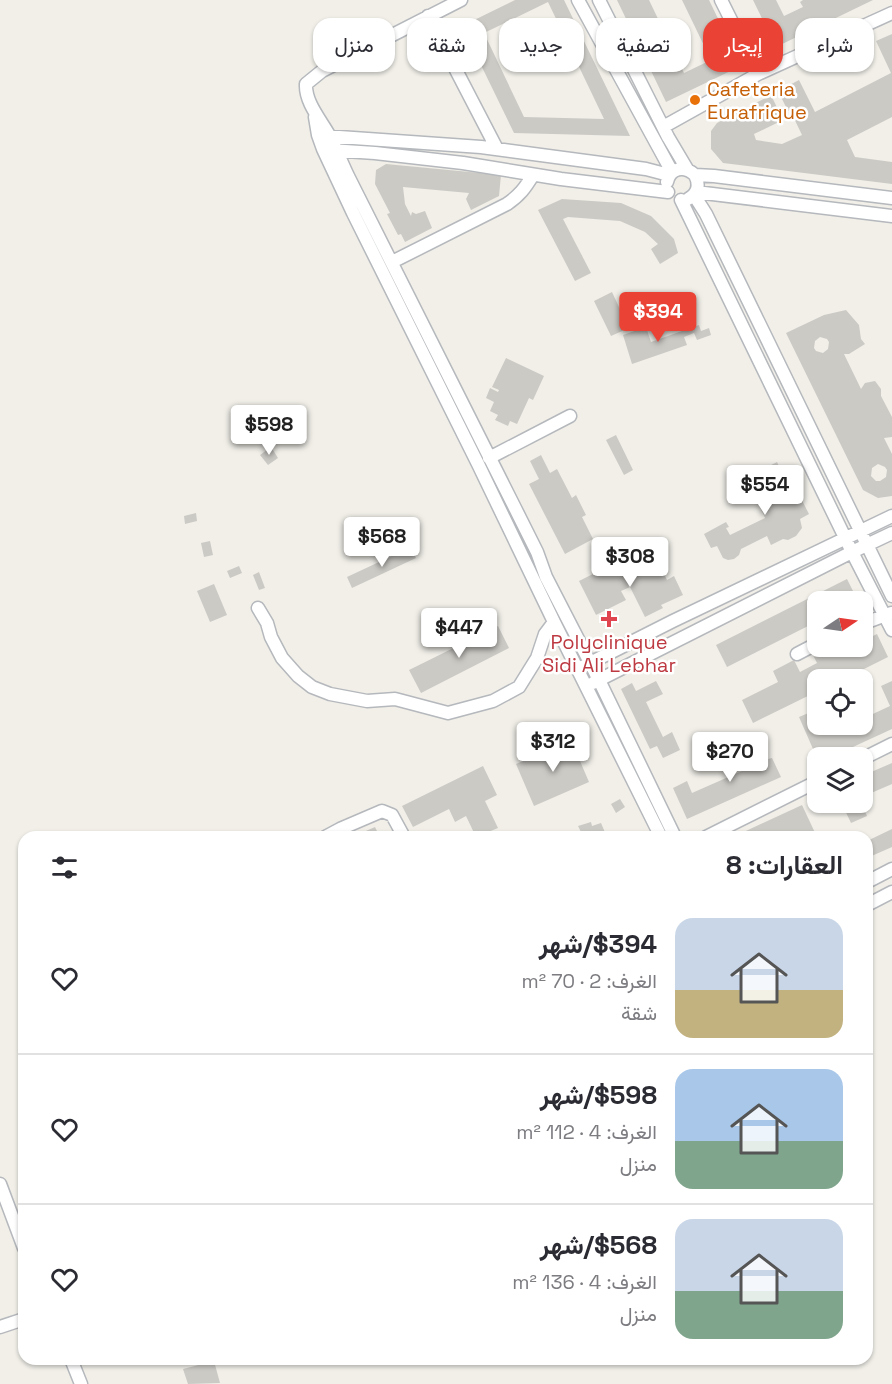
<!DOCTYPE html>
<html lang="ar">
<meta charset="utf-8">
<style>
:root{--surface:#fff;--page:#f7f7f7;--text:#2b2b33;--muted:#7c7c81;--line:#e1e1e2;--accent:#ea4335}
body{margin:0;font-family:"Space Grotesk",Vazirmatn,sans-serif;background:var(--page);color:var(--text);direction:rtl;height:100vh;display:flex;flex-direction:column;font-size:22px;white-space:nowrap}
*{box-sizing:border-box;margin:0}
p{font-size:20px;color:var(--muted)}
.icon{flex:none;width:33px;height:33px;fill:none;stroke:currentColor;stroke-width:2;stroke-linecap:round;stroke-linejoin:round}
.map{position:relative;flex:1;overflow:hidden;direction:ltr}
.sheet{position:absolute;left:18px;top:831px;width:855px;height:534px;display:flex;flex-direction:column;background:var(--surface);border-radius:18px;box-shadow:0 2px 4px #0004;direction:rtl}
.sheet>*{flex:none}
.hud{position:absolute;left:18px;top:18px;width:856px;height:54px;direction:rtl;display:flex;gap:12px}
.needle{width:39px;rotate:77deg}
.fabs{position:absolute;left:807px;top:591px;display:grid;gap:12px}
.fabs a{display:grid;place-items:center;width:66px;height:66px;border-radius:12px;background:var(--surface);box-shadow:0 2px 4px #0004;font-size:30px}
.price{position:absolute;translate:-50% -51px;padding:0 14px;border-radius:6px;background:#fff;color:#222;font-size:20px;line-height:39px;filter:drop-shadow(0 2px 3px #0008)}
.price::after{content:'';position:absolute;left:50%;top:36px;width:18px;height:14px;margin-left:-9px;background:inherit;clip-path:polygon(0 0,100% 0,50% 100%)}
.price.current{background:var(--accent);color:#fff}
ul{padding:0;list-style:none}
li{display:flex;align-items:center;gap:18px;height:150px;padding:0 30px}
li+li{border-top:2px solid var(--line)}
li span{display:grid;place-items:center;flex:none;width:168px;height:120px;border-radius:18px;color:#555}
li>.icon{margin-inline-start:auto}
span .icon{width:72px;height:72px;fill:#fffc;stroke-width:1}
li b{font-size:26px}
h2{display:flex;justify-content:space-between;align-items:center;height:72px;padding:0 30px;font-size:26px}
.tag{padding:0 21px;border-radius:18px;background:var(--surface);box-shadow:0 2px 4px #0004;font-size:21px;line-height:54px}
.tag.current{background:var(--accent);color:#fff}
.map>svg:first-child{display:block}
.building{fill:#cccac5;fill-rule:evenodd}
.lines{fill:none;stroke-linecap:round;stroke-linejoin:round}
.minor-casing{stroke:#b5b8bc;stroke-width:15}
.minor{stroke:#fff;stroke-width:12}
.food-dot{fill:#e8710a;stroke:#fff;stroke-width:2}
.health-dot{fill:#e0444e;stroke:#fff;stroke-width:2}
.labels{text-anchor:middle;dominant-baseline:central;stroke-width:5;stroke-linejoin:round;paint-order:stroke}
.food-label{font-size:20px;fill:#c56008;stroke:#fff;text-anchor:start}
.health-label{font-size:20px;fill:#be3a42;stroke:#fff}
</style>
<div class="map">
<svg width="892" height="1384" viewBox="0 0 892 1384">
<rect width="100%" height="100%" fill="#f1efe8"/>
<path class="building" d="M515 0H564L630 136 514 133 462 26ZM548 2 604 119 524 117 484 33Z
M617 0H649L684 73 711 60 682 0H709L741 66 666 102Z
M753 0H776L784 16 803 7 800 2 803 0H873L776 47Z
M892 34V117L847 140 855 157 892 162V184L723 163 711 149V131L717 123 771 95 783 120 754 134 756 140 782 144 802 135 790 110 788 111 778 91 799 80 815 112 891 73 876 41Z
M386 164 501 175 499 196 471 210 466 199 469 193 403 187 405 204 411 216 412 212 416 214 425 211 432 228 405 242 401 234 398 235 387 214 390 213 375 184 376 170Z
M562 199 621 203 651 216 674 239 678 253 660 264 651 249 658 244 645 232 620 221 568 217 563 219 591 273 575 281 538 210Z
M612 292 624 318 626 317 631 327 611 336 594 301Z
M846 310 859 325 861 339 865 344 849 354H844L861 389 865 383 875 381 881 389V396L892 417V437L884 438 892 454V496L878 498 863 490 786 333 824 315ZM820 337 827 339 829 342 828 349 823 353 816 351 814 348 815 341ZM878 464 885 467 887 470 886 477 880 481H876L871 476 872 468Z
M699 325 701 331 709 328 711 335 697 340 694 333 684 337 687 345 632 364 623 335 646 327 651 342Z
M506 358 544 376 533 400 529 398 517 424 510 421 508 426 495 420 498 415 490 411 494 402 486 398 490 388 498 392 499 390 492 387Z
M616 435 633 470 624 475 606 440Z
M271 447 278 458 268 465 260 455Z
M541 455 550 473 557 469 572 498 576 495 586 515 582 517 593 539 565 554 529 484 539 479 530 461Z
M777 462 789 488 794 485 809 514 800 519 802 528 796 536 788 540 783 539 771 545 767 536 741 549 739 555 734 559 728 560 723 558 717 546 711 548 704 534 726 522 729 527 726 528 730 535 765 518 759 505 771 500 762 481 750 487 746 478Z
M196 513 197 521 185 524 184 516Z
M210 541 213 555 204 557 201 543Z
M411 547 416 558 352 588 347 577Z
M617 562 625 578 658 562 667 580 674 576 683 595 661 605 663 608 645 617 630 587 621 591 626 600 596 615 579 581Z
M239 566 242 573 230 578 227 571Z
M259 572 265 588 259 590 253 575Z
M847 579 858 601 818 602V621L727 667 716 645Z
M214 584 227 615 210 622 197 591Z
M498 626 509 648 421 693 409 670Z
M877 634 888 657 842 680H818V691L753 723 742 700 778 682 773 671 794 660 800 672 817 663 810 649 816 646H832L836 654 851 646H862V641Z
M656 681 663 694 646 702 663 737 672 732 680 750 663 758 657 746 650 749 621 689 632 683 636 691Z
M892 681V729L829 758H817L799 717 818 709V724H828L832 733 850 724H862V719L890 706 881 686Z
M759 739 768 759 772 758 781 777 687 819 673 788 687 781 692 793 751 767 741 747Z
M571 740 589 782 534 806 516 764Z
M892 763V784L862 797V776Z
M483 766 497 795 485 801 498 828 476 837 466 816 455 822 449 809 413 827 402 806Z
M620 799 625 807 616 813 611 804Z
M841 802H861L867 816 851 823Z
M802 805 817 837H794L792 833 784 837H733Z
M591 822 592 826 601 823 607 837H567L581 832 578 826Z
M375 827 380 837H352Z
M892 829V847L867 858V841Z
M214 1361 220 1383 188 1384 183 1369Z"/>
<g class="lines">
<g class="minor-casing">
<path id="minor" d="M461 0 322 71 306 84C305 102 320 119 329 135 336 148 342 164 349 178L515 508 537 552 546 577 599 680 675 837
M578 0 672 172
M599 0 668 137 687 169
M721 0 758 74
M428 16 497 149
M315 117 318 135 323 149 353 213 478 464 554 622 661 837
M663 127 758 74 892 13
M325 136 481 147 646 169 669 175
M330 150 375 153 463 163 561 179 668 192
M667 182C670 168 684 165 695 175L714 176 892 198
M696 192 892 216
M694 195 706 214 892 596
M688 199C698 194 700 185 695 175
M681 200 852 552 892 630
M392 262 507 204C520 195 525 188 533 175
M489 458 570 416
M258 608 267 623 271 637 282 658 298 676 312 687 330 694 367 701 395 699 448 713 493 701 519 687 537 658 545 634 554 622
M862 624 891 613
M797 654 818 643
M584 666 673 621 892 516
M593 683 852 552 892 533
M862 759 892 744
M325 837 340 829 382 811 392 815 404 837
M706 837 818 781
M867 882 892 869
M867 905 892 892
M0 1184 24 1248
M0 1327 24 1319
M71 1359 81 1384"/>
</g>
<use href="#minor" class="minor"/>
</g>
<circle class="food-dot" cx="695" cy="100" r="6"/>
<path class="health-dot" d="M606 610h6v6h6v6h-6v6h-6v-6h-6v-6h6z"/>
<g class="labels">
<g class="food-label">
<text x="707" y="89">Cafeteria<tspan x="707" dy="23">Eurafrique</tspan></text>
</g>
<g class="health-label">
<text x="609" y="642">Polyclinique<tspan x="609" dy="23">Sidi Ali Lebhar</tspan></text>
</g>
</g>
</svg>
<div class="fabs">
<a><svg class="needle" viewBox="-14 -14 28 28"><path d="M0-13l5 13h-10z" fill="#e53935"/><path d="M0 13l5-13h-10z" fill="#7c7c81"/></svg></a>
<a><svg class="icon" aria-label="locate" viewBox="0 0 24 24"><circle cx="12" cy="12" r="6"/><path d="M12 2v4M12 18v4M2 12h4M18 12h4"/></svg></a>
<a><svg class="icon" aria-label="layers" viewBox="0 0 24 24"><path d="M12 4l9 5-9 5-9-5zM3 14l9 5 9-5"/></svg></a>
</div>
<b class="price current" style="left:658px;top:343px">$394</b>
<b class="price" style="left:269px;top:456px">$598</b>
<b class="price" style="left:765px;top:516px">$554</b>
<b class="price" style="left:382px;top:568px">$568</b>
<b class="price" style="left:630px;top:588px">$308</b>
<b class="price" style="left:459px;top:659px">$447</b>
<b class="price" style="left:553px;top:773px">$312</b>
<b class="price" style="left:730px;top:783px">$270</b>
<div class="hud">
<a class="tag">شراء</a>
<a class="tag current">إيجار</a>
<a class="tag">تصفية</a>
<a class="tag">جديد</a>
<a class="tag">شقة</a>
<a class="tag">منزل</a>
</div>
<section class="sheet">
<h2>العقارات: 8<svg class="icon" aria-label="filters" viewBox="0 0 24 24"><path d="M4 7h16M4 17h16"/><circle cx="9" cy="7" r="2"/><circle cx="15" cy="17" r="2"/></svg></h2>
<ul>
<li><span style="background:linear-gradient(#c9d6e8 60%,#c2b280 0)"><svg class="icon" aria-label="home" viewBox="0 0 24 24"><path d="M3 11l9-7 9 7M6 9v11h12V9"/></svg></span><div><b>$394/شهر</b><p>الغرف: 2 · 70 m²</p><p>شقة</p></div><svg class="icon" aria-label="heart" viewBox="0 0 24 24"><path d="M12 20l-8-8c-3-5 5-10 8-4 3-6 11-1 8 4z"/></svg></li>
<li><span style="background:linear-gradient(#a9c7e8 60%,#7fa58c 0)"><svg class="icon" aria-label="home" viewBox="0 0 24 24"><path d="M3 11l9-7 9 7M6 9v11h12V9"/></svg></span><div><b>$598/شهر</b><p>الغرف: 4 · 112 m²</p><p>منزل</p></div><svg class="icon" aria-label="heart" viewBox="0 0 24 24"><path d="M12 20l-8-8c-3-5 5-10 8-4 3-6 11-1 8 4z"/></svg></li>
<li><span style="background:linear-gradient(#c9d6e8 60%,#7fa58c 0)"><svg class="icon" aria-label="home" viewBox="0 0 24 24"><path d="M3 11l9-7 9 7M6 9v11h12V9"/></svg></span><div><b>$568/شهر</b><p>الغرف: 4 · 136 m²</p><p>منزل</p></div><svg class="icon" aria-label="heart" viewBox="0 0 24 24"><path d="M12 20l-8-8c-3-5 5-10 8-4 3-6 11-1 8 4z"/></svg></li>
</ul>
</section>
</div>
